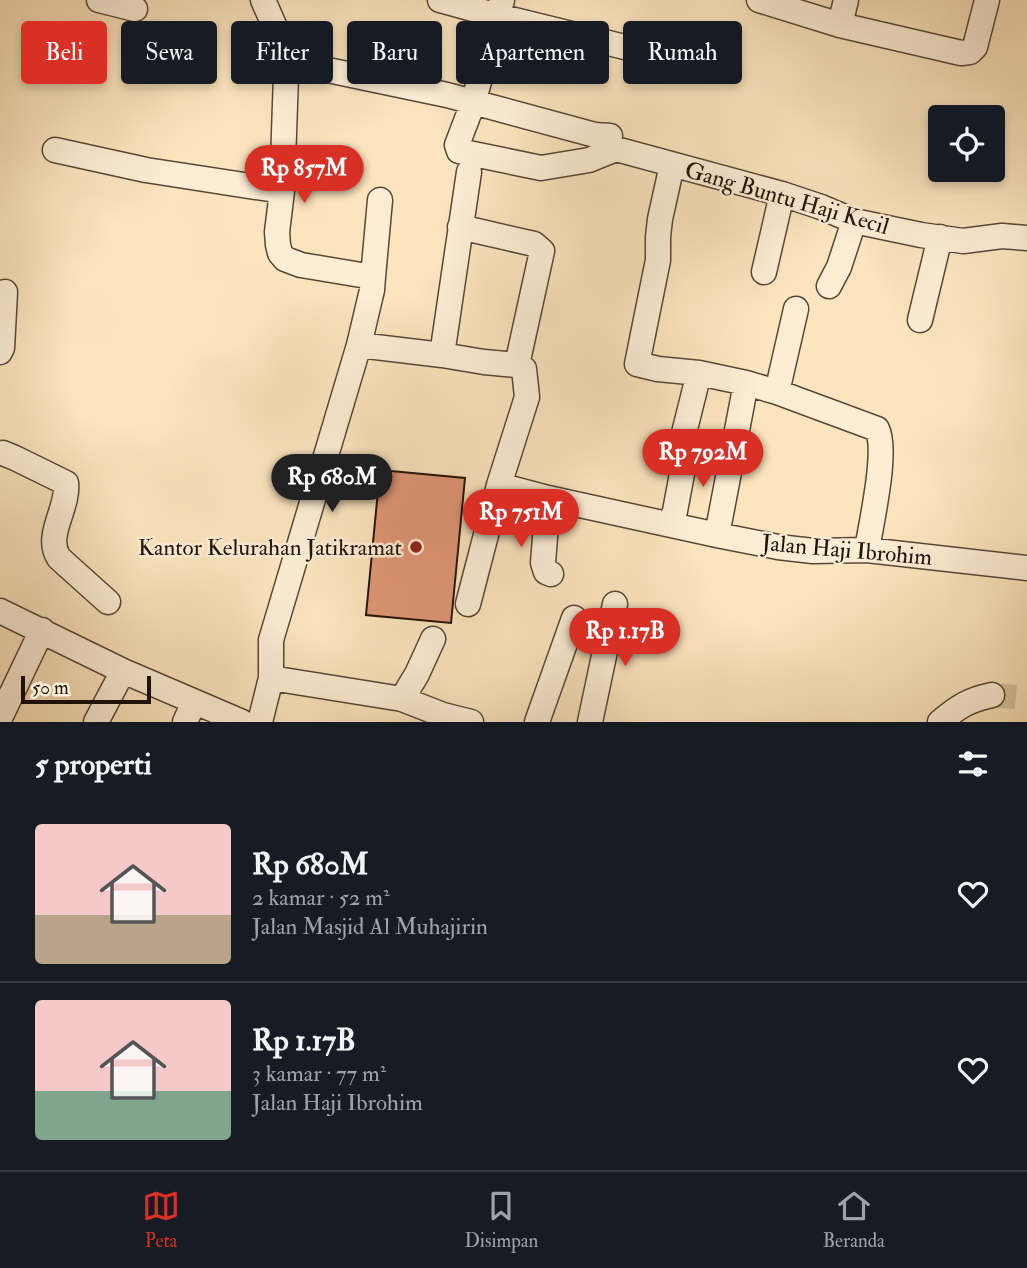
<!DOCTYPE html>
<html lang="id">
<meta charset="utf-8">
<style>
:root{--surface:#171b24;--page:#20242c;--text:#f1f3f6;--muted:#9ea1a6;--line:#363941;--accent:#d93025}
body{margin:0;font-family:"IM FELL Double Pica",serif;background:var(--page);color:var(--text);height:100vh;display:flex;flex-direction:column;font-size:26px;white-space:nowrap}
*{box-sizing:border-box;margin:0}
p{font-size:23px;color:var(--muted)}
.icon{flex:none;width:38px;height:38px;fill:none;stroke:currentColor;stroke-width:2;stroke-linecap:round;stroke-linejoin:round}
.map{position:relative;height:722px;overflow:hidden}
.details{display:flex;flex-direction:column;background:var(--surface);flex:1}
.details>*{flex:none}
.top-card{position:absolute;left:21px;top:21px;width:985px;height:63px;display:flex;gap:14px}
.buttons{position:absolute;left:928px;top:105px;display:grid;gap:14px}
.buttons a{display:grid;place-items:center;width:77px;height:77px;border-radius:7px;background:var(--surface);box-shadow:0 4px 10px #0003;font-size:35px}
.scale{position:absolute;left:21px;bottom:18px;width:130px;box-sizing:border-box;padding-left:7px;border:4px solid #22130a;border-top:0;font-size:19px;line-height:24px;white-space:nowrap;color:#22130a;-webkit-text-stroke:5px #fcedd5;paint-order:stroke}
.price{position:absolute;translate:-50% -60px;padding:0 16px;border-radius:24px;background:var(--accent);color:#fff;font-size:23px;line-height:46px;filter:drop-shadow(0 2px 4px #0008)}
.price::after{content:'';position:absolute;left:50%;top:42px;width:21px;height:16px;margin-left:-10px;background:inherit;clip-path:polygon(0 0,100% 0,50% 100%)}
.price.selected{background:#222;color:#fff}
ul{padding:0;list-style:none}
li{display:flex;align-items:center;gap:21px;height:175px;padding:0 35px}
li+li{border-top:2px solid var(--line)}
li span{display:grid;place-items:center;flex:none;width:196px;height:140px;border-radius:7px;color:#555}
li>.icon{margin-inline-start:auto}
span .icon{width:84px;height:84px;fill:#fffc;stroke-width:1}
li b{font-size:30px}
h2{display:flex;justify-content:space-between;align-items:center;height:84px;padding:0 35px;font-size:30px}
.tag{padding:0 24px;border-radius:7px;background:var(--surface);box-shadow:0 4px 10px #0003;font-size:24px;line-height:63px}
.tag.selected{background:var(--accent);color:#fff}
.tabs{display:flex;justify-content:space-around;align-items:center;height:98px;border-top:2px solid var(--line);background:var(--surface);font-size:19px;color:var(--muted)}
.tabs a{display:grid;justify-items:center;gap:4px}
.tabs .selected{color:var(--accent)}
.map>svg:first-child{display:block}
.building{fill:#e09675;stroke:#22130a;stroke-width:2}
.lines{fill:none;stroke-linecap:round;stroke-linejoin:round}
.minor-tunnel{stroke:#dac5a3;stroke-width:24;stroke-dasharray:24 12;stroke-linecap:butt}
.minor-casing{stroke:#584737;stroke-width:27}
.minor{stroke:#fcedd5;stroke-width:24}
.poi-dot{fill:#8f2418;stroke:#fcedd5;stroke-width:2.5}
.labels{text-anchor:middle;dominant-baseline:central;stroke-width:5;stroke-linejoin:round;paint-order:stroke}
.street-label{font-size:23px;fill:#22130a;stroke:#fcedd5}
.poi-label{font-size:23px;fill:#22130a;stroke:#fcedd5;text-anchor:end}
</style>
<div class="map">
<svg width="1027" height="722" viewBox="0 0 1027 722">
<rect width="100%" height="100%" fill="#fbe4be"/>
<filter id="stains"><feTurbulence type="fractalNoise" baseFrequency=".00286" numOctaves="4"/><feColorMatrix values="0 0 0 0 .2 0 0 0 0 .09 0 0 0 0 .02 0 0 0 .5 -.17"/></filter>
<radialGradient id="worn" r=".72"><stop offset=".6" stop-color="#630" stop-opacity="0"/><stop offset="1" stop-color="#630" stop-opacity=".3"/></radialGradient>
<path class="building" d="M380 470 465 478 451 623 366 615Z"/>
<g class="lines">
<path class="minor-tunnel" d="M992 695 1027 698"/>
<g class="minor-casing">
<path id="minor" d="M99 0 135 9
M440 0 498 16 694 64
M502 0 473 103 457 145 459 151 541 168 589 160 616 149
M759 0 840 25 961 53 970 52 975 47 987 0
M840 25 846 0
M323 69 447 95 595 135 610 136
M595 135 616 149 782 194 821 207 854 221 921 235 963 241 1002 236 1027 238
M55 150 146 170 282 191
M672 165 660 219 658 237V260L637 364 658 369 699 373 746 383 777 392 877 429C888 451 871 523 867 550
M460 227 534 244 542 251 517 365
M764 272 782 194
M373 277 380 200
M829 286 839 267 854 221
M920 320 940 237
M359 345 442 355 484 362 517 365 524 369 527 397 499 485 548 498 717 535 778 547 813 551 867 550 1027 568
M0 352 2 348 5 292
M442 355 469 172
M777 392 796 309
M684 433 699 373
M3 453 15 458 66 483C69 508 44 536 59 558L108 602
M548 498 543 563 546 572 551 574
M670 524 675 511 685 458
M717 535 746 383
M468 604 499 485
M0 611 123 671 242 722
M271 678 402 699 443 715 471 722
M402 699 417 674 433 639
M0 718 42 630
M96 722 123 671
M185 722 194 702
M260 722 271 678V640L359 345 372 290 373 277 301 265 285 259 280 253 278 245 277 232 282 191 286 75 281 41 263 0
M537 722 574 618
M590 722 615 604
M940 722C958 707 968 700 992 695"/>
</g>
<use href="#minor" class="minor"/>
</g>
<circle class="poi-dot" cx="416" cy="547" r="7"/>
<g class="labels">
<g class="street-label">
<text transform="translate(787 198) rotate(16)">Gang Buntu Haji Kecil</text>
<text transform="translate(847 550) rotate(5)">Jalan Haji Ibrohim</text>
</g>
<g class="poi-label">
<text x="402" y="547">Kantor Kelurahan Jatikramat</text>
</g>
</g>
<rect width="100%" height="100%" filter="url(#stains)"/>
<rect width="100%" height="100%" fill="url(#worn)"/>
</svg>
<div class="buttons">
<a><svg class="icon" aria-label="locate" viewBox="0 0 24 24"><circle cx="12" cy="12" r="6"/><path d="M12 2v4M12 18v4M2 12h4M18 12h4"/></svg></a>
</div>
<div class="scale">50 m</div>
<b class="price" style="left:304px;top:205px">Rp 857M</b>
<b class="price" style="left:703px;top:489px">Rp 792M</b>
<b class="price selected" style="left:332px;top:514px">Rp 680M</b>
<b class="price" style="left:521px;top:549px">Rp 751M</b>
<b class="price" style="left:625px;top:668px">Rp 1.17B</b>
<div class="top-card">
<a class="tag selected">Beli</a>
<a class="tag">Sewa</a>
<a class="tag">Filter</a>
<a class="tag">Baru</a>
<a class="tag">Apartemen</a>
<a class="tag">Rumah</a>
</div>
</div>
<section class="details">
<h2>5 properti<svg class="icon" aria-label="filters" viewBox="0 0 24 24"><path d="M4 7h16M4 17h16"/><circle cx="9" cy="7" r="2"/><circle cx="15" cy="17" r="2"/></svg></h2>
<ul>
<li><span style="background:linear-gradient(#f6c9c9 65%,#b9a48a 0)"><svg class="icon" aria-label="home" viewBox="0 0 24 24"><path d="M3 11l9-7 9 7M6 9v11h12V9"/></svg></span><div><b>Rp 680M</b><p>2 kamar · 52 m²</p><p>Jalan Masjid Al Muhajirin</p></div><svg class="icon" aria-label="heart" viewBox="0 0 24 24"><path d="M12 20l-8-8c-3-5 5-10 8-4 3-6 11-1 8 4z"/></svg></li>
<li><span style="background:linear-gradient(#f6c9c9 65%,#7fa58c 0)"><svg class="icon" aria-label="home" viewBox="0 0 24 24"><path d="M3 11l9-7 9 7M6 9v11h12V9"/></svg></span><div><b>Rp 1.17B</b><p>3 kamar · 77 m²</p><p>Jalan Haji Ibrohim</p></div><svg class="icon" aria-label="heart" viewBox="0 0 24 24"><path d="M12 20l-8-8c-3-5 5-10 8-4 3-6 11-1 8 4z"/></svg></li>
</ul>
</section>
<nav class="tabs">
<a class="selected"><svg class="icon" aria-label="map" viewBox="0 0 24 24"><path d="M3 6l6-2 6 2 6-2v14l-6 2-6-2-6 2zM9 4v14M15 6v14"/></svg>Peta</a>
<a><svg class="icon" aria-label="saved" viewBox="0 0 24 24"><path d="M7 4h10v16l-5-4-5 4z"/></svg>Disimpan</a>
<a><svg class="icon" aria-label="home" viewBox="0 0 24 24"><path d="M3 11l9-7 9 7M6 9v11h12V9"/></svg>Beranda</a>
</nav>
